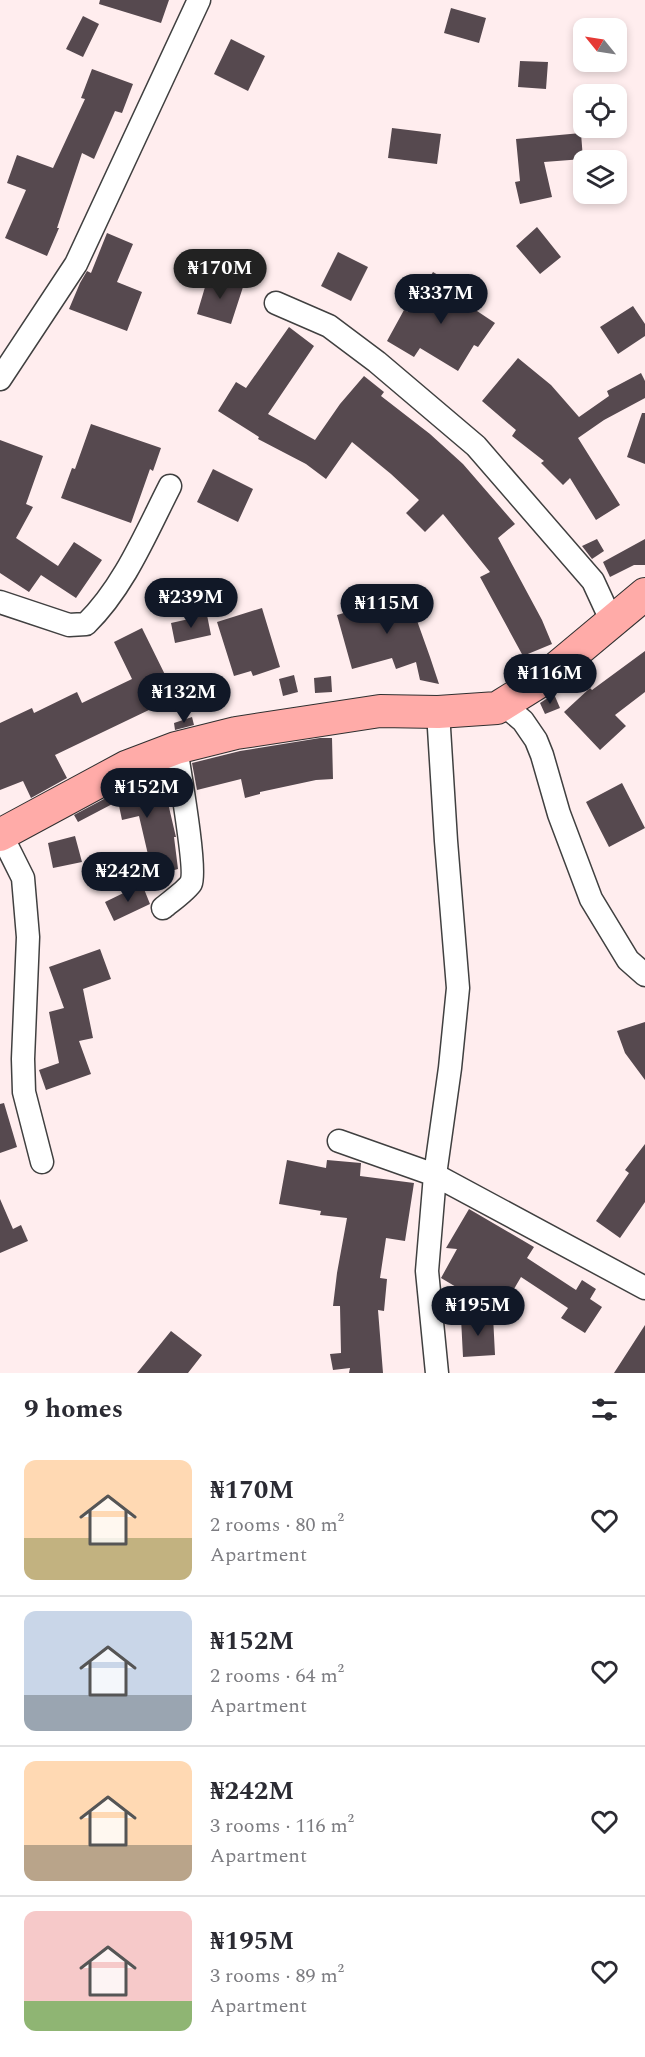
<!DOCTYPE html>
<meta charset="utf-8">
<style>
:root{--surface:#fff;--page:#f7f7f7;--text:#2b2b33;--muted:#7c7c81;--line:#e1e1e2;--accent:#111827}
body{margin:0;font-family:Spectral,serif;background:var(--page);color:var(--text);height:100vh;display:flex;flex-direction:column;font-size:22px;white-space:nowrap}
*{box-sizing:border-box;margin:0}
p{font-size:20px;color:var(--muted)}
.icon{flex:none;width:33px;height:33px;fill:none;stroke:currentColor;stroke-width:2;stroke-linecap:round;stroke-linejoin:round}
.map{position:relative;height:1373px;overflow:hidden}
.panel{display:flex;flex-direction:column;background:var(--surface);flex:1}
.panel>*{flex:none}
.needle{width:39px;rotate:300deg}
.fabs{position:absolute;left:573px;top:18px;display:grid;gap:12px}
.fabs a{display:grid;place-items:center;width:54px;height:54px;border-radius:12px;background:var(--surface);box-shadow:0 3px 9px #0003;font-size:30px}
.price{position:absolute;translate:-50% -51px;padding:0 14px;border-radius:21px;background:var(--accent);color:#fff;font-size:20px;line-height:39px;filter:drop-shadow(0 2px 3px #0008)}
.price::after{content:'';position:absolute;left:50%;top:36px;width:18px;height:14px;margin-left:-9px;background:inherit;clip-path:polygon(0 0,100% 0,50% 100%)}
.price.on{background:#222;color:#fff}
ul{padding:0;list-style:none}
li{display:flex;align-items:center;gap:18px;height:150px;padding:0 24px}
li+li{border-top:2px solid var(--line)}
li span{display:grid;place-items:center;flex:none;width:168px;height:120px;border-radius:12px;color:#555}
li>.icon{margin-inline-start:auto}
span .icon{width:72px;height:72px;fill:#fffc;stroke-width:1}
li b{font-size:26px}
h2{display:flex;justify-content:space-between;align-items:center;height:72px;padding:0 24px;font-size:26px}
.map>svg:first-child{display:block}
.building{fill:#56494f}
.lines{fill:none;stroke-linecap:round;stroke-linejoin:round}
.street-casing{stroke:#404040;stroke-width:25}
.secondary-casing{stroke:#2f2f2f;stroke-width:34}
.street{stroke:#fff;stroke-width:22}
.secondary{stroke:#ffaba8;stroke-width:32}
</style>
<div class="map">
<svg width="645" height="1373" viewBox="0 0 645 1373">
<rect width="100%" height="100%" fill="#ffedee"/>
<path class="building" d="M100 0H169L161 23 99 4Z
M451 8 486 18 479 43 444 33Z
M83 16 99 24 83 57 66 49Z
M231 39 265 56 248 91 214 74Z
M520 61 548 62 546 89 518 87Z
M92 69 133 84 122 113 115 111 94 159 82 153 57 228H59L47 256 5 238 26 190 7 183 17 155 53 168 85 99 81 98Z
M392 128 441 134 437 164 388 158Z
M581 133 583 159 544 162 552 197 520 204 515 182 520 181 516 139Z
M537 227 561 257 540 274 516 246Z
M107 233 133 244 117 282 142 292 127 331 69 309 80 283 87 271 91 273Z
M338 252 368 267 351 301 321 286Z
M433 272 461 289 456 297 495 323 478 347 474 345 458 371 420 348 414 357 387 341 404 310 408 312Z
M208 277 243 287 231 324 197 314Z
M633 306 645 324V336L618 354 600 327Z
M289 327 314 346 268 414 315 440 340 404 364 376 384 392 381 396 430 434 463 464 515 524 498 538 542 620 552 644 523 656 480 577 490 572 443 514 425 532 406 513 419 500 391 474 352 442 326 479 306 464 258 439 259 437 218 411 236 382 246 388Z
M518 358 551 385 579 417 609 396 607 391 641 373 645 381V398L604 420 578 438 620 505 596 520 570 478 563 485 541 463 544 461 512 436 516 430 482 401Z
M642 413H645V464L627 457Z
M91 424 161 448 153 471 150 469 131 523 61 498 72 468 75 469Z
M0 440 43 456 26 504 33 507 16 538 58 566 74 542 102 560 76 598 41 575 29 592 0 573Z
M213 469 253 489 238 522 197 502Z
M597 539 604 551 592 559 582 546Z
M645 539V565H634L610 577 603 562Z
M405 587 430 657 439 684 420 680 416 662 396 669 392 658 352 669 337 615 374 604 372 599Z
M262 608 280 667 253 676 251 671 234 676 217 622Z
M207 615 211 635 175 643 171 623Z
M142 628 176 697 55 755 67 778 31 798 23 781 0 790V723L32 708 34 713 77 692 82 703 132 679 114 642Z
M645 651V692L615 715 626 726 600 750 564 712 590 688 592 690Z
M294 675 298 692 283 696 279 679Z
M331 676 332 692 315 693 314 678Z
M554 694 560 708 545 714 540 703Z
M192 717 194 725 175 730 174 723Z
M320 738H332L333 779 316 780 260 792V794L245 798 241 779 197 790 192 763 240 751Z
M166 771 168 784 164 786 175 833 176 837H174L178 869 153 876 139 816 122 820 118 801 78 822 74 815 134 783Z
M622 783 645 828 609 847 586 802Z
M75 836 82 862 53 868 48 843Z
M142 884 150 904 114 921 105 902Z
M100 949 111 979 83 989 93 1038 79 1041 91 1074 46 1090 39 1070 59 1063 49 1012 64 1008 49 967Z
M645 1022V1080L625 1053 617 1031Z
M4 1103 17 1147 0 1153V1104Z
M645 1144V1202L620 1238 596 1221 629 1173 625 1170Z
M287 1160 326 1168 327 1160 361 1163 360 1176 414 1183 405 1241 386 1238 380 1278 387 1279 384 1311 378 1310 383 1373H349L350 1368 333 1370 330 1354 341 1353 340 1306H333L337 1273 347 1218 320 1215 321 1211 279 1204Z
M0 1199 13 1229 21 1225 28 1241 0 1253Z
M469 1209 534 1247 527 1258 576 1290 582 1280 596 1289 590 1299 602 1307 585 1333 561 1318 568 1308 521 1277 500 1313 441 1278 457 1249 446 1248Z
M493 1316 495 1355 463 1357 461 1318Z
M645 1325V1373H614Z
M171 1331 202 1355 188 1373H137Z"/>
<g class="lines">
<g class="street-casing">
<path id="street" d="M276 303 329 326 377 362 476 446 593 581 611 620
M0 379 76 264 199 0
M0 602 69 625 86 624C124 587 146 533 170 486
M497 708 510 710 523 721 536 740 542 755 559 814 591 899 628 960 645 975
M1 834 23 878 28 937 23 1059 24 1092 42 1162
M163 908C170 902 187 890 191 883 197 871 179 768 176 748
M339 1141 435 1175 645 1288
M437 1373 427 1271 435 1175 450 1068 458 988 446 841 438 712"/>
</g>
<g class="secondary-casing">
<path id="secondary" d="M0 835 126 767 176 748 236 733 380 711 438 712 497 708 542 680 645 594"/>
</g>
<use href="#street" class="street"/>
<use href="#secondary" class="secondary"/>
</g>
</svg>
<div class="fabs">
<a><svg class="needle" viewBox="-14 -14 28 28"><path d="M0-13l5 13h-10z" fill="#e53935"/><path d="M0 13l5-13h-10z" fill="#7c7c81"/></svg></a>
<a><svg class="icon" aria-label="locate" viewBox="0 0 24 24"><circle cx="12" cy="12" r="6"/><path d="M12 2v4M12 18v4M2 12h4M18 12h4"/></svg></a>
<a><svg class="icon" aria-label="layers" viewBox="0 0 24 24"><path d="M12 4l9 5-9 5-9-5zM3 14l9 5 9-5"/></svg></a>
</div>
<b class="price on" style="left:220px;top:300px">₦170M</b>
<b class="price" style="left:441px;top:325px">₦337M</b>
<b class="price" style="left:191px;top:629px">₦239M</b>
<b class="price" style="left:387px;top:635px">₦115M</b>
<b class="price" style="left:550px;top:705px">₦116M</b>
<b class="price" style="left:184px;top:724px">₦132M</b>
<b class="price" style="left:147px;top:819px">₦152M</b>
<b class="price" style="left:128px;top:903px">₦242M</b>
<b class="price" style="left:478px;top:1337px">₦195M</b>
</div>
<section class="panel">
<h2>9 homes<svg class="icon" aria-label="filters" viewBox="0 0 24 24"><path d="M4 7h16M4 17h16"/><circle cx="9" cy="7" r="2"/><circle cx="15" cy="17" r="2"/></svg></h2>
<ul>
<li><span style="background:linear-gradient(#ffd9b3 65%,#c2b280 0)"><svg class="icon" aria-label="home" viewBox="0 0 24 24"><path d="M3 11l9-7 9 7M6 9v11h12V9"/></svg></span><div><b>₦170M</b><p>2 rooms · 80 m²</p><p>Apartment</p></div><svg class="icon" aria-label="heart" viewBox="0 0 24 24"><path d="M12 20l-8-8c-3-5 5-10 8-4 3-6 11-1 8 4z"/></svg></li>
<li><span style="background:linear-gradient(#c9d6e8 70%,#9aa5b1 0)"><svg class="icon" aria-label="home" viewBox="0 0 24 24"><path d="M3 11l9-7 9 7M6 9v11h12V9"/></svg></span><div><b>₦152M</b><p>2 rooms · 64 m²</p><p>Apartment</p></div><svg class="icon" aria-label="heart" viewBox="0 0 24 24"><path d="M12 20l-8-8c-3-5 5-10 8-4 3-6 11-1 8 4z"/></svg></li>
<li><span style="background:linear-gradient(#ffd9b3 70%,#b9a48a 0)"><svg class="icon" aria-label="home" viewBox="0 0 24 24"><path d="M3 11l9-7 9 7M6 9v11h12V9"/></svg></span><div><b>₦242M</b><p>3 rooms · 116 m²</p><p>Apartment</p></div><svg class="icon" aria-label="heart" viewBox="0 0 24 24"><path d="M12 20l-8-8c-3-5 5-10 8-4 3-6 11-1 8 4z"/></svg></li>
<li><span style="background:linear-gradient(#f6c9c9 75%,#8fb573 0)"><svg class="icon" aria-label="home" viewBox="0 0 24 24"><path d="M3 11l9-7 9 7M6 9v11h12V9"/></svg></span><div><b>₦195M</b><p>3 rooms · 89 m²</p><p>Apartment</p></div><svg class="icon" aria-label="heart" viewBox="0 0 24 24"><path d="M12 20l-8-8c-3-5 5-10 8-4 3-6 11-1 8 4z"/></svg></li>
</ul>
</section>
